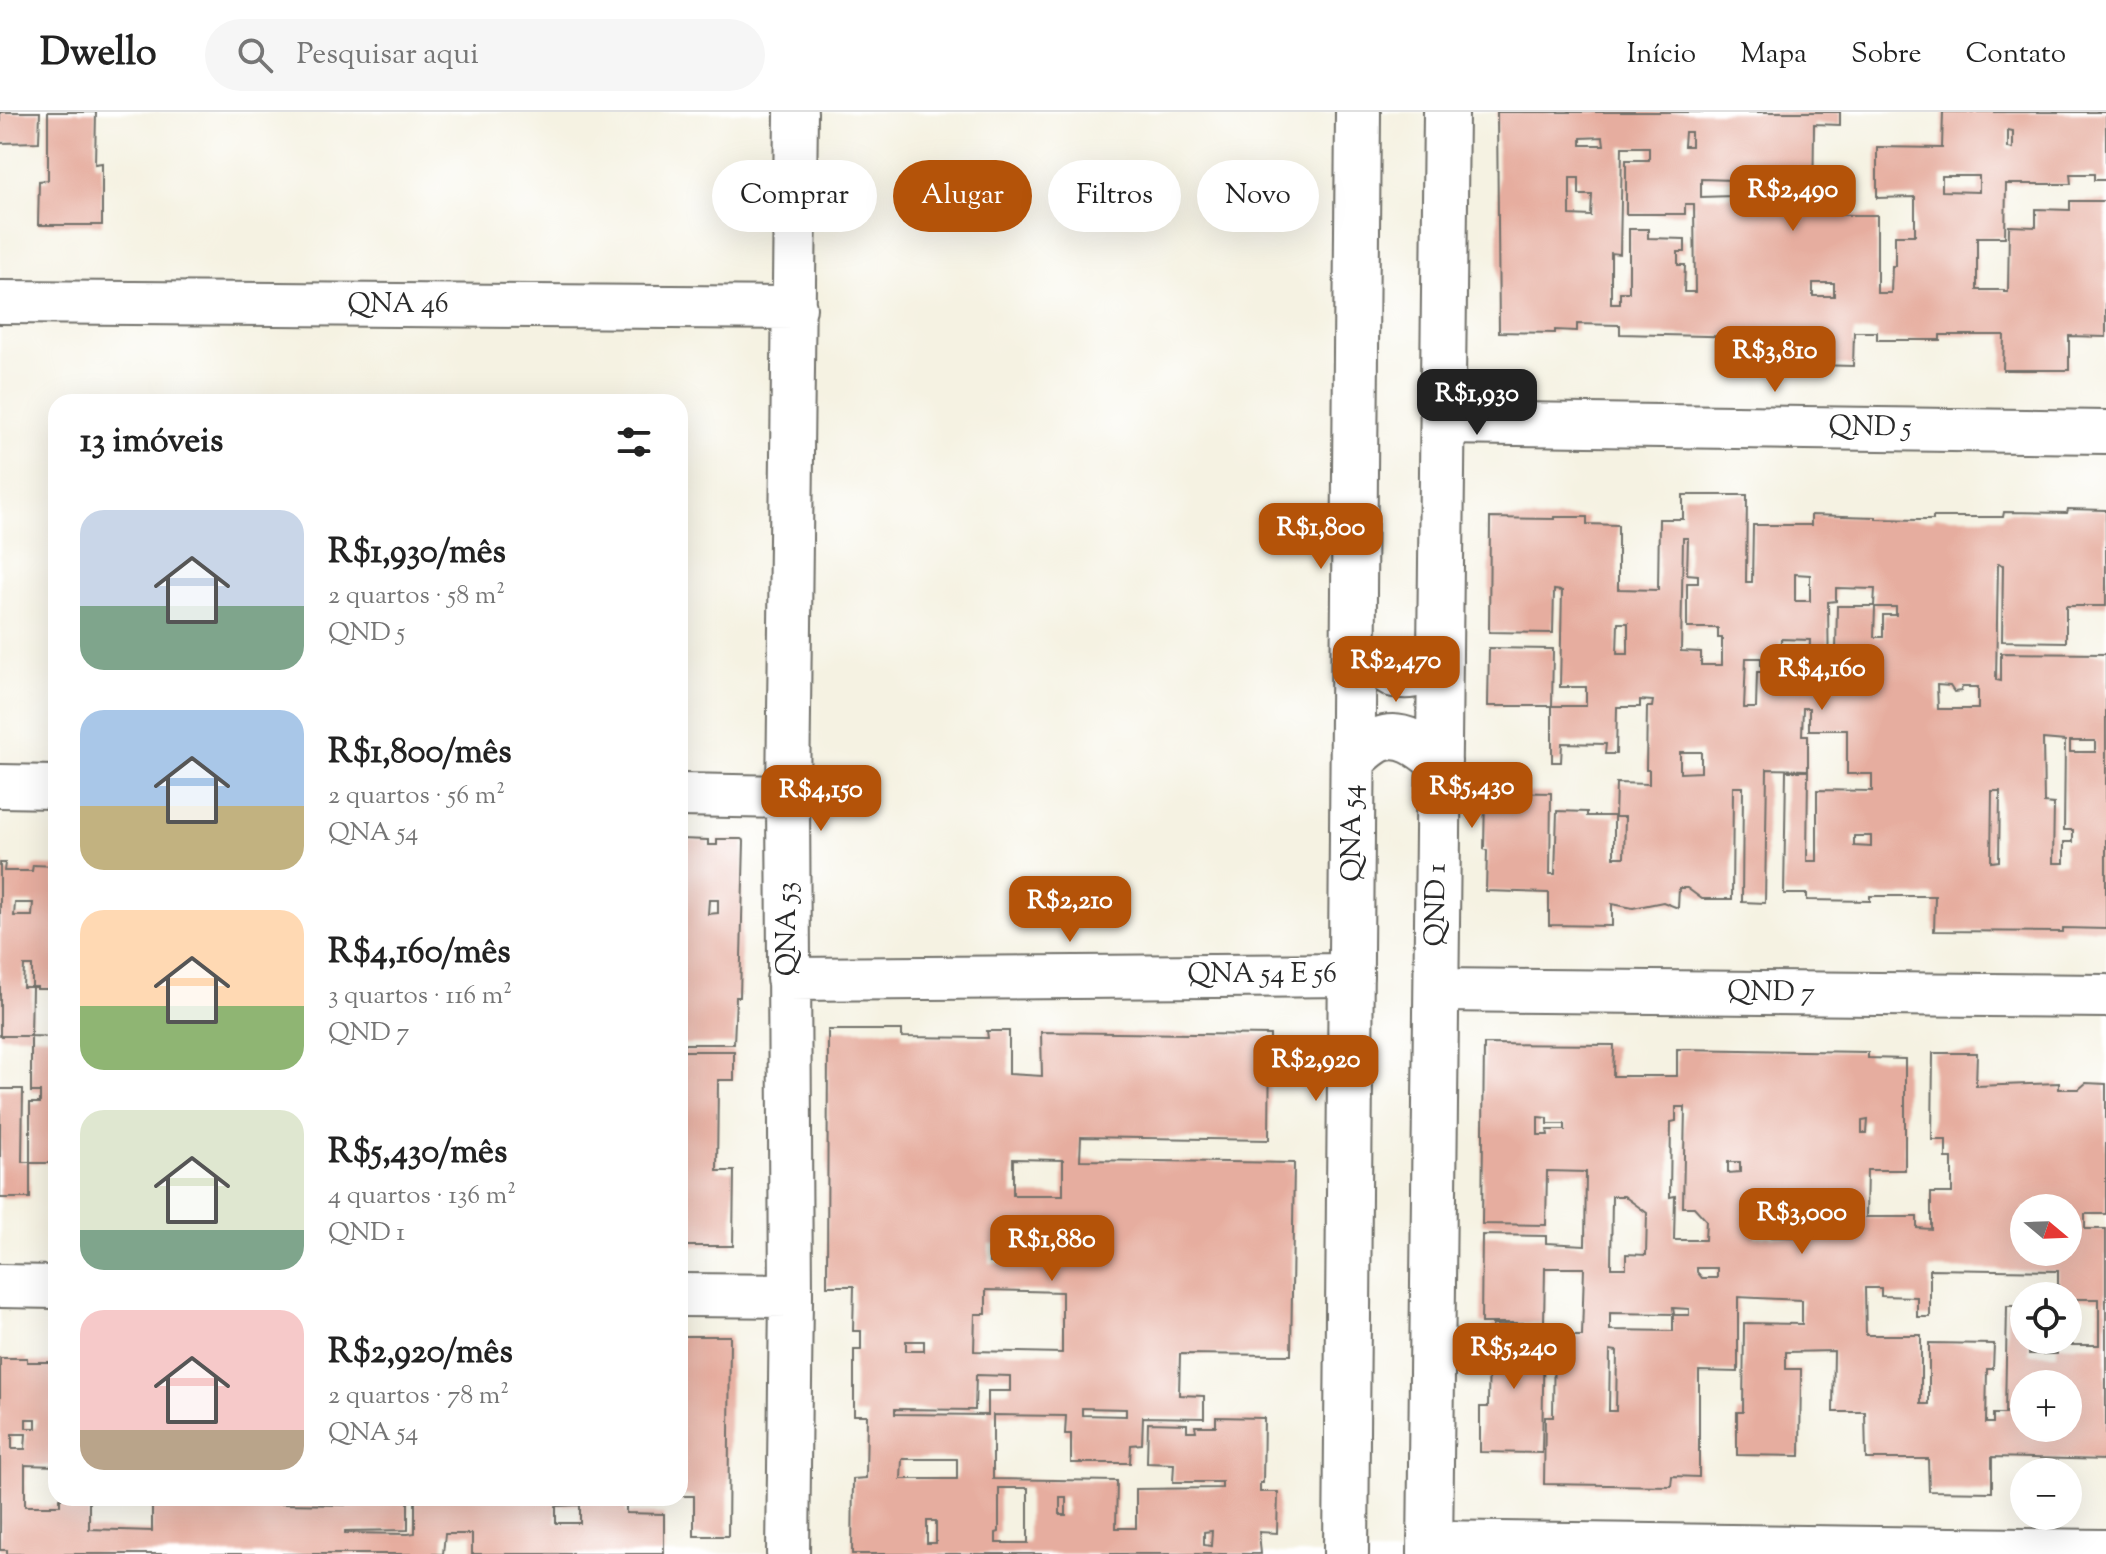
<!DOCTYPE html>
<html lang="pt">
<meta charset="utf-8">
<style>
:root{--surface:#fff;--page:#f6f6f6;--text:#222;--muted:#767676;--line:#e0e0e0;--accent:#b45309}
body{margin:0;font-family:"Sorts Mill Goudy",serif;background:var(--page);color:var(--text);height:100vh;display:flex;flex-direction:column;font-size:30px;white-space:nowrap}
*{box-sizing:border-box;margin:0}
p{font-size:26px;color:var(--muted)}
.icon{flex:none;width:44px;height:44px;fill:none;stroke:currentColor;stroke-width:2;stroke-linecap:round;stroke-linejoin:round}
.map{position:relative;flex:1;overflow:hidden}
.drawer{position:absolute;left:48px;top:282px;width:640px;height:1112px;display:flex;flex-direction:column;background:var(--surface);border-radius:24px;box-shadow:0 8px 32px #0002}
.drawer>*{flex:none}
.hud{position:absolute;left:712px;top:48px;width:760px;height:72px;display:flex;gap:16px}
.needle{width:52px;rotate:109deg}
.tools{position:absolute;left:2010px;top:1082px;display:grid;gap:16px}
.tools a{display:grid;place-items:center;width:72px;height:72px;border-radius:50%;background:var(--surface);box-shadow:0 8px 32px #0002;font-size:40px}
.price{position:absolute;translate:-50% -68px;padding:0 18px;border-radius:16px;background:var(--accent);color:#fff;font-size:26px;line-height:52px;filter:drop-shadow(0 2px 4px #0008)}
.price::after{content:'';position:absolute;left:50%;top:48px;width:24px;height:18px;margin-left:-12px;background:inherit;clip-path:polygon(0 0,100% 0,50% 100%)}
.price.current{background:#222;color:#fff}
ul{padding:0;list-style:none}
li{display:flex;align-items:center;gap:24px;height:200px;padding:0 32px}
li span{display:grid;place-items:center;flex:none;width:224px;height:160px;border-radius:24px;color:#555}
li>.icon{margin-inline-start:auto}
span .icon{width:96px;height:96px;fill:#fffc;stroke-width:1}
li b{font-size:34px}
h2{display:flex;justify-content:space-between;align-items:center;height:96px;padding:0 32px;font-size:34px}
.tag{padding:0 28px;border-radius:36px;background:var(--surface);box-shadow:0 8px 32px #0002;font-size:28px;line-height:72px}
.tag.current{background:var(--accent);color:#fff}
header{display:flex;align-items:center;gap:48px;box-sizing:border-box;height:112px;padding:0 40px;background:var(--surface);border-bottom:2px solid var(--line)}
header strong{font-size:38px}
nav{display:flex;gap:44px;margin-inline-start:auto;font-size:28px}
.search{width:560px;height:72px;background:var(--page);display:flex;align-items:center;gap:20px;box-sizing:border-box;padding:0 28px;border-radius:44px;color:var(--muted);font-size:30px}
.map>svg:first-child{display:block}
.building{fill:#e6ad9f;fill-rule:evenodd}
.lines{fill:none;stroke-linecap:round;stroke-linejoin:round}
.street-casing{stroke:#72716b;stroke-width:46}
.secondary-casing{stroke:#72716b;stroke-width:48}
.street{stroke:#fff;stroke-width:42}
.secondary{stroke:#fff;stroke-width:44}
.labels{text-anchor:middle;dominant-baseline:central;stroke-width:8;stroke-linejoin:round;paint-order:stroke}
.street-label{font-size:28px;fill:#2b2b2b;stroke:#fff}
</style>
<header>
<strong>Dwello</strong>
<div class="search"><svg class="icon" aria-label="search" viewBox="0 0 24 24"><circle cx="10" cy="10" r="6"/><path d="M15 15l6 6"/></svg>Pesquisar aqui</div>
<nav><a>Início</a><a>Mapa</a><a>Sobre</a><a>Contato</a></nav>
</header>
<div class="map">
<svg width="2106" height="1442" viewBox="0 0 2106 1442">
<rect width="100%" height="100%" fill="#fff"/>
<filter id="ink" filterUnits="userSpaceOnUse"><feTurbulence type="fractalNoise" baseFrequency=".0125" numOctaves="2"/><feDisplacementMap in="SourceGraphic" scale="16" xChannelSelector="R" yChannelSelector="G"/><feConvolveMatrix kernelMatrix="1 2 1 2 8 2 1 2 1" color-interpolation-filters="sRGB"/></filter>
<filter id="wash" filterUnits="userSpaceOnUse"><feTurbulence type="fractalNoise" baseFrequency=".006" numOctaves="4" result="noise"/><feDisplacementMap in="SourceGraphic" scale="32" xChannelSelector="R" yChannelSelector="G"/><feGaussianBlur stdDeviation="1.8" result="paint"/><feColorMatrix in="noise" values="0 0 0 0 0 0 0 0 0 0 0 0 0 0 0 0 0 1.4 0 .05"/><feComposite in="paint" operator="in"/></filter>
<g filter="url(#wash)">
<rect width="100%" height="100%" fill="#f5f2e2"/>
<g id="blocks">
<path class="building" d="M0 0H40L39 30 0 31Z
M48 0H96L95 52 102 51V113H38L39 69 48 68Z
M1497 0H1840V13L1814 12 1813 103H1877V181H1891L1892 154H1895V123H1915V85L1877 86V35L1942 36 1943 0H2106V68H2094V62H2070L2071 72H2006L2005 125H1977V178H2004V180H2008L2009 114 2036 115V97L2070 98V89H2106V225L2069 224V258H2003L2004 223H1940V228H1877V220H1854L1853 254 1814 253 1812 219V253H1748L1749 225 1620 222V213L1577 212V219L1555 218V221L1499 220ZM2008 18 2013 19V37L2008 36ZM1685 20H1691V34H1684ZM1603 25 1604 33H1581V26ZM1622 35H1649V48H1626V102H1685V92H1694L1695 180H1684L1685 153H1678V140H1685V127L1648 126V117H1629V180H1620V192H1611V141L1620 142ZM1942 64H1979V80L1942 79ZM1570 66H1579V83H1592L1591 104 1570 103ZM1701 67 1733 68V84L1701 85ZM1813 171H1834V184H1813Z
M1683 383H1747L1746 470H1752L1753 413H1811V403L1876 405V407L1918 408H1933V405H2003L2004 400 2067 401 2068 397 2106 398V494H2066V530L2002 529 2003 453 1998 452 1996 568 2001 569V541L2106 542V817L2063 816V820L1934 819 1935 784H1870V789L1807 788V782H1784L1786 659H1808L1807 749H1817V678L1872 679V662H1847V618H1809V596H1803L1802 623H1808V658L1767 657 1765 791 1742 790 1743 675H1733L1732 787H1702L1687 776H1679L1678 796 1663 790 1633 796 1612 792V814L1549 813V781L1486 779 1487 739 1484 737 1485 682H1496V680L1551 681 1550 762H1555L1557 699 1587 700V704H1614V745H1624L1625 705H1615L1616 671 1649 672V658H1646L1647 595H1652L1653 589 1640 588V595H1617L1616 642H1605L1606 632 1562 631 1561 650H1552V594H1586V575H1560L1562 479 1554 478 1553 521 1489 520 1490 406 1555 407V405H1587V412L1618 413V477L1658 478 1659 407H1683ZM1683 426H1688L1687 462 1698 463V471H1687V516H1718V526H1722V553H1701V540L1681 539ZM1795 462 1810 463V489H1795ZM1836 476 1875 477 1874 494H1837L1836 540H1841V572H1829L1828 490 1836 489ZM1875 495H1896V503H1883V525H1874ZM1618 511H1628V542H1617ZM1781 527 1810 528 1809 554H1781ZM1746 546H1761V555H1767V560H1757L1756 596H1744ZM1937 573 1950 574 1954 580 1961 579 1962 575H1978V597H1938ZM2043 627 2065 629 2064 718H2073V730H2064V751H2053L2054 692 2044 691ZM2070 629H2095V640H2070ZM1680 640H1701V660L1680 661ZM1992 679H2000L1999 749 1991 750ZM1854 724H1871V735L1854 734Z
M1489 536 1553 537 1552 594H1488Z
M680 727 708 728V733H717V727H741L744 729 740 885H736L734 932H680ZM709 788H718V801L708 802Z
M0 751H5L4 759H32L33 753 56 754V877H37V875H32V854H24L23 875H32L31 924 56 925V1051H30V991H40V980H31V924H0ZM15 791H33L32 804H14Z
M828 918H902V925L988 926 987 919H1009V962L1042 964 1041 920 1270 923 1269 1028 1081 1025 1080 1048 1294 1051 1291 1243 1180 1242 1179 1283 1204 1284V1306L1143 1305 1142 1332 1131 1333 1130 1351H1071V1322H1065L1066 1304 993 1303V1367L1117 1369 1116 1416H1136V1377L1222 1376V1370H1173L1174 1352 1147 1351 1148 1311 1187 1312V1319H1196L1195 1314H1216V1305L1264 1306 1263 1371H1260V1380H1278L1277 1421 1259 1420 1261 1442H852L853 1367 866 1366 867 1303H854V1238H861V1219H853L854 1174H827ZM1013 1047 1063 1048V1083H1013ZM989 1132H1017L1016 1151H989ZM986 1178 1062 1180V1241L974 1239 975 1202H986ZM906 1229H924V1239H906ZM976 1263 1010 1264V1279H988V1303L895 1302V1297L975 1298ZM1082 1296 1126 1297V1304L1082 1303ZM902 1347H957V1367H901ZM999 1376H1028V1431H996V1421L999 1420ZM1060 1385H1066V1403H1060ZM927 1409H936V1431H927ZM1212 1419 1211 1434 1204 1433V1420Z
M1484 932 1614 933 1613 964H1677V937L1868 940V946L1905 947V1058H1867L1866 1105H1917V1116L1931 1117V1081H1952V1046H1946V1028H1932L1933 941H1977L1976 974 2059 971V977H2079L2086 971 2106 972V1102H2085V1117H2106V1348L1992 1345V1380L1929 1379 1928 1347H1866L1865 1300H1833L1834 1239 1786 1240V1257H1801L1800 1344 1737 1343V1300H1743L1744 1211 1802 1212V1188L1738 1185V1260L1699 1259V1365L1672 1364 1671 1374 1544 1372 1545 1305H1553L1554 1224H1582L1584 1156H1545L1544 1211H1481L1482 1123 1546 1124V1131L1585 1133 1586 1060 1547 1059 1546 1113 1482 1112ZM1676 995H1685L1683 1095H1694L1706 1108 1705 1128H1674L1675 1084 1670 1085 1671 1010 1676 1009ZM1538 1005 1548 1006V1012H1565V1018H1547L1548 1023H1538ZM1868 1008 1867 1021H1862V1009ZM1728 1050H1740V1060L1728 1061ZM1612 1084H1624L1647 1101 1646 1143 1626 1142V1156H1611ZM1816 1086H1850V1100H1816ZM2024 1096H2068V1140H2024ZM1755 1100 1803 1101V1125H1755ZM1697 1156H1717V1166H1702L1697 1160ZM1930 1157 2058 1159V1184H2068V1187H2099V1233H2057V1242H2029V1228H2024V1194H2007L2005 1302H1993V1311H1986L1987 1257H1993L1994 1232 1929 1231V1292H1921V1223H1866L1865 1176H1881V1184L1917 1185V1205H1930ZM1673 1196 1689 1197V1203H1673V1219L1610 1218V1201L1674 1202ZM1610 1238 1617 1239 1616 1299H1609ZM2024 1272H2068V1316H2024Z
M680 939H734V968H718L717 1059H734L733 1134H680Z
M0 977H23L22 1050H30V1086H0Z
M1492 1213 1544 1214 1542 1341 1480 1340V1295H1488L1489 1237H1492Z
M680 1224H730L728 1424H694V1384H680Z
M0 1246H27V1250H56V1354L25 1353V1394H51V1393H60V1386H89V1417L152 1419V1386H281V1392L345 1393V1386H408V1418L345 1419V1421L408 1422 415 1421V1386H601V1390H605V1386H664V1392H626V1401L664 1402V1442H472V1422H445L443 1442H7V1438H0ZM26 1307H36V1316H26ZM12 1322H26L25 1337H12ZM580 1393V1411H556V1394Z"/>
</g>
</g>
<g filter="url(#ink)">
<use href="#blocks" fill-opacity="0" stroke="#72716b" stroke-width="2"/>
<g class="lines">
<g class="street-casing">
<path id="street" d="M0 190 795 196
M1443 311 2106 320
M0 674 56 675
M680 683 788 685
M788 867 1352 863
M1436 878 2106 884
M0 1174 56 1175
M680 1183 791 1184
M1430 1430 2106 1439
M788 1442 791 1184 788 685 796 0"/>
</g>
<g class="secondary-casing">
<path id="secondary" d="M1354 540 1394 563C1414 567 1425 561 1440 549
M1353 648C1361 641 1370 632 1379 628 1402 618 1423 636 1439 649
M1346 1442 1358 0
M1430 1442 1446 0"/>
</g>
<use href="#street" class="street"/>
<use href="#secondary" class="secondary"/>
</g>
</g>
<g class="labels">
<g class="street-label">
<text x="398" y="193">QNA 46</text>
<text transform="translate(1870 316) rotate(1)">QND 5</text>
<text transform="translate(1353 721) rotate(-90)">QNA 54</text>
<text transform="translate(1437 793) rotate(-89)">QND 1</text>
<text transform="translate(788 817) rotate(-90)">QNA 53</text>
<text x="1262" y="863">QNA 54 E 56</text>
<text transform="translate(1771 881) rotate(1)">QND 7</text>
</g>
</g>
</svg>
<div class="tools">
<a><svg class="needle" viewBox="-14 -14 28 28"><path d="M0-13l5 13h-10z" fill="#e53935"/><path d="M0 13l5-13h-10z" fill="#767676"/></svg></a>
<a><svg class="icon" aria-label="locate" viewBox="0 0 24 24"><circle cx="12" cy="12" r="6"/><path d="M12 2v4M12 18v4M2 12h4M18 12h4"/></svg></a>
<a>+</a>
<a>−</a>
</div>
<b class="price" style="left:1793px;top:121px">R$2,490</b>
<b class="price" style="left:1775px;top:282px">R$3,810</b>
<b class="price current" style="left:1477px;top:325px">R$1,930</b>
<b class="price" style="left:1321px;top:459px">R$1,800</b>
<b class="price" style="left:1396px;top:592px">R$2,470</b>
<b class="price" style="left:1822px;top:600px">R$4,160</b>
<b class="price" style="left:1472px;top:718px">R$5,430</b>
<b class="price" style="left:821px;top:721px">R$4,150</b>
<b class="price" style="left:1070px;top:832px">R$2,210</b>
<b class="price" style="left:1316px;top:991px">R$2,920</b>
<b class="price" style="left:1802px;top:1144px">R$3,000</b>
<b class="price" style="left:1052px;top:1171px">R$1,880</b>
<b class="price" style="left:1514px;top:1279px">R$5,240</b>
<div class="hud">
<a class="tag">Comprar</a>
<a class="tag current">Alugar</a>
<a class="tag">Filtros</a>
<a class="tag">Novo</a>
</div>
<section class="drawer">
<h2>13 imóveis<svg class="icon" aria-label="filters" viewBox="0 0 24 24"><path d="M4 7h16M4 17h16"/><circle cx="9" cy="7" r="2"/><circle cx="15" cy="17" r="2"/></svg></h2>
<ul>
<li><span style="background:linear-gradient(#c9d6e8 60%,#7fa58c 0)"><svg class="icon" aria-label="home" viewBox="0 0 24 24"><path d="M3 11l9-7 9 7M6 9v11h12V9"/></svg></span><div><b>R$1,930/mês</b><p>2 quartos · 58 m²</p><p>QND 5</p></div></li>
<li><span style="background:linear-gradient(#a9c7e8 60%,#c2b280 0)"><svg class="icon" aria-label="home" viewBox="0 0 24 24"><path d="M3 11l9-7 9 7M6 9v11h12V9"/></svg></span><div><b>R$1,800/mês</b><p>2 quartos · 56 m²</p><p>QNA 54</p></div></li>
<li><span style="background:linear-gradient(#ffd9b3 60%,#8fb573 0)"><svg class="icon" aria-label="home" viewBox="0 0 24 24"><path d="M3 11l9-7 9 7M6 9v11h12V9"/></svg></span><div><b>R$4,160/mês</b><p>3 quartos · 116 m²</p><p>QND 7</p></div></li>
<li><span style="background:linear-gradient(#dfe7d0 75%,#7fa58c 0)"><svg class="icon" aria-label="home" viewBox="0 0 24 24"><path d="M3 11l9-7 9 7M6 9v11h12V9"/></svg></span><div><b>R$5,430/mês</b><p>4 quartos · 136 m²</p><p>QND 1</p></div></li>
<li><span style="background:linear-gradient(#f6c9c9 75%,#b9a48a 0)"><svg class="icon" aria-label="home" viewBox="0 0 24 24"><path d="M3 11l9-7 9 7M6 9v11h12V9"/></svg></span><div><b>R$2,920/mês</b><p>2 quartos · 78 m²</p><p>QNA 54</p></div></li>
</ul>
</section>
</div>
